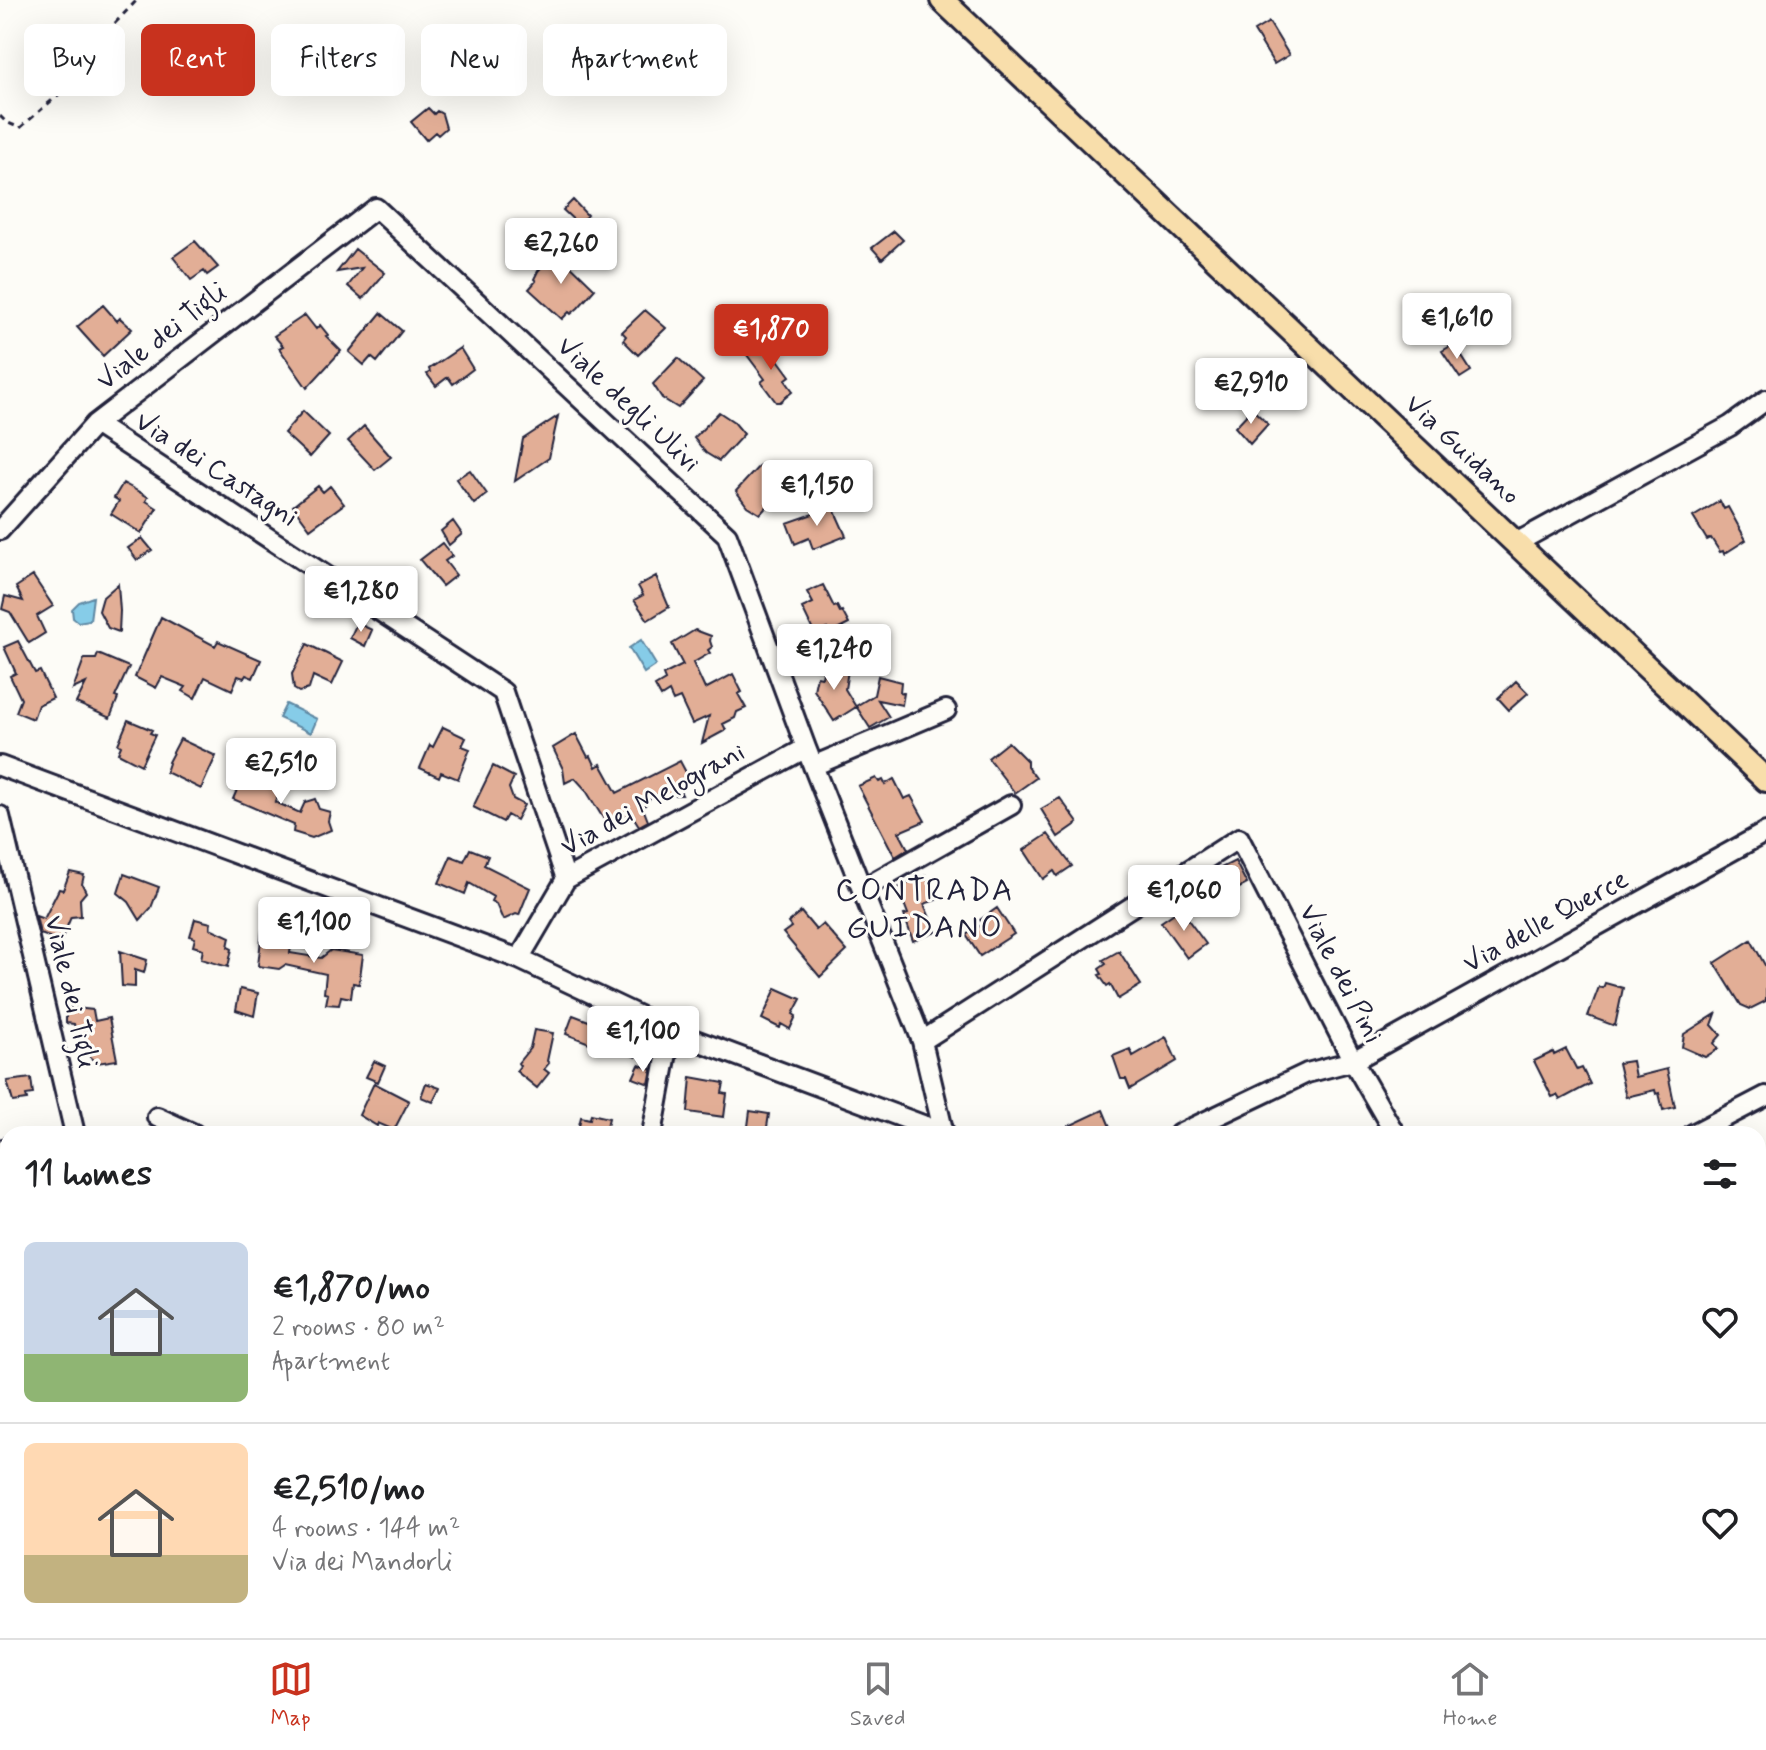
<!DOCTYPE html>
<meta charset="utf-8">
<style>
:root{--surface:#fff;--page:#f2f2f2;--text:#202124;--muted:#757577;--line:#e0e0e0;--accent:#c8321e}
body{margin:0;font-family:Mynerve,sans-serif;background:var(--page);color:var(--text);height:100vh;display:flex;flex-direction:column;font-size:30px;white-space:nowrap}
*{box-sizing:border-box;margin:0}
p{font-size:26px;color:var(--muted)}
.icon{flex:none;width:44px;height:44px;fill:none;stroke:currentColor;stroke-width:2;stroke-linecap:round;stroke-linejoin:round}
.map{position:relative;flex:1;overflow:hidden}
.drawer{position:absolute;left:0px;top:1126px;width:1766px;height:512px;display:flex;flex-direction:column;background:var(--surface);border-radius:24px 24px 0 0;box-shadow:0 8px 32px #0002}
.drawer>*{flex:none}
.hud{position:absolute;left:24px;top:24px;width:800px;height:72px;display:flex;gap:16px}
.price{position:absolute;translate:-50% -68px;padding:0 18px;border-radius:8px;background:#fff;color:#222;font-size:26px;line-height:52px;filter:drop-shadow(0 2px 4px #0008)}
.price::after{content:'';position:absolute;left:50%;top:48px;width:24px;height:18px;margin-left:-12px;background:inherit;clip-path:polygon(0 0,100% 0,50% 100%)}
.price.on{background:var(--accent);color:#fff}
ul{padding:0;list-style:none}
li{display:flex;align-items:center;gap:24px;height:200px;padding:0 24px}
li+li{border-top:2px solid var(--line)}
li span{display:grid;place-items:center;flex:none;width:224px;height:160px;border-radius:12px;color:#555}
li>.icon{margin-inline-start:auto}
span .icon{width:96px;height:96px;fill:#fffc;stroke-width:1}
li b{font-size:34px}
h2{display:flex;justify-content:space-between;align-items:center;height:96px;padding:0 24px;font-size:34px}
.tag{padding:0 28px;border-radius:12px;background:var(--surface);box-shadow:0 8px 32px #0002;font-size:28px;line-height:72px}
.tag.on{background:var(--accent);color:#fff}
.tabs{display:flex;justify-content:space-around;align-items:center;height:112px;border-top:2px solid var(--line);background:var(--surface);font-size:22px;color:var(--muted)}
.tabs a{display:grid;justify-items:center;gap:4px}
.tabs .on{color:var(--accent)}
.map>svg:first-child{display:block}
.water{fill:#86cce8;stroke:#5e88a3;stroke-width:2}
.building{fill:#e2ae96;stroke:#22223b;stroke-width:2}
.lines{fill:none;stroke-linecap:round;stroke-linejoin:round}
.minor-casing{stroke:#22223b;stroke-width:24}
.major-casing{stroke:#22223b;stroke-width:28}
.path{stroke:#22223b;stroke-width:3;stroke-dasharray:6 6;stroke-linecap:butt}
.minor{stroke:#fdfcf7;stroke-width:18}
.major{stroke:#f8deab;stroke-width:22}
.labels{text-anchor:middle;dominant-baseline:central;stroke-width:6;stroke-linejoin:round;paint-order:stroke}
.street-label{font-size:28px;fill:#22223b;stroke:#fdfcf7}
.quarter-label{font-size:32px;letter-spacing:2px;fill:#22223b;stroke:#fdfcf7}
</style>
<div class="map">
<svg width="1766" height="1638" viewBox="0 0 1766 1638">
<rect width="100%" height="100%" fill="#fdfcf7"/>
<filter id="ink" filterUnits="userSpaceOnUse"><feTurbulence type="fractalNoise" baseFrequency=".0125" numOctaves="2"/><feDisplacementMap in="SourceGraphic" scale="16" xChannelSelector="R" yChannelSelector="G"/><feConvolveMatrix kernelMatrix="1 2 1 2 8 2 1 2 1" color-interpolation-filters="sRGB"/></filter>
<g filter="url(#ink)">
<path class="water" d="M93 597 90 620 78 622 73 618 72 609 79 602Z
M641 640 656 665 644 673 629 648Z
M286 704 317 719 311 733 279 718Z"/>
<path class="building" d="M1269 22 1289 55 1274 64 1254 31Z
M428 108 434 114 437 111 442 114 446 128 438 135 435 132 426 140 411 122Z
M573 200 587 215 579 225 563 210Z
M894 231 903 240 882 259 872 248Z
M195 241 218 267 207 275 204 271 191 280 173 257Z
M355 249 385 273 363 299 348 286 362 268 337 272Z
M556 251 595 289 578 308 571 314 569 312 562 319 529 289 536 281 534 279 538 271Z
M103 305 117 321 120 318 132 329 103 356 77 327Z
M645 310 666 328 638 355 623 340 626 336 622 332Z
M381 313 402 331 377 362 371 357 364 365 349 352Z
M305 315 316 329 320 325 328 335 326 336 341 351 307 388 279 348 283 346 274 336Z
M765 342 790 376 785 380 793 391 780 402H776L761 382 765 379 747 355Z
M1454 344 1471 371 1460 378 1442 351Z
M460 348 473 369 453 384 448 377 436 386 427 374 430 372 429 369Z
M678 358 703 381 678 408 662 398 653 384Z
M1252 409 1268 424 1250 444 1235 427Z
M303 411 329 436 310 457 284 433Z
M719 412 734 422 744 434 719 461 706 453 694 438Z
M558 416 549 458 515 481 523 439Z
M364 426 391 457 375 470 348 441Z
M760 465 774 472 785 488 760 514 747 506 736 491Z
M470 470 487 494 474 504 456 479Z
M123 483 148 497 146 501 157 508 141 533 111 514 119 501 114 498Z
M318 486 323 492 330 486 344 504 310 529 293 506Z
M1720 501 1724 509 1728 507 1746 540 1724 554 1723 551 1720 552 1711 538 1707 540 1693 517Z
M833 507 846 536 813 549 809 538 795 544 787 523Z
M453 521 462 534 449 545 441 531Z
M142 538 152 550 137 560 128 548Z
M442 543 452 556 445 561 456 575 442 586 420 560Z
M33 576 53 606 37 616 45 633 29 643 10 612 2 609 5 596 23 601 16 587Z
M656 576 669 607 648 620 634 600 643 595 638 586Z
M118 584 120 611 119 632 108 628 99 611 103 597Z
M823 585 834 607 837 606 840 612 842 611 849 624 829 634 827 629 815 635 802 608 813 603 807 592Z
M161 617 215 646 218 641 261 660 253 678 246 675 244 678 238 676 232 690 205 677 195 698 183 691 186 687 162 677 156 688 135 677Z
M357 623 372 630 365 646 350 638Z
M695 630 711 636 710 641 712 647 708 650 710 653 693 663 705 689 733 674 742 692 738 694 746 708 737 712 735 718 723 724 726 730 702 743 709 716 692 724 680 698 673 701 669 692 661 697 655 686 665 680 663 675 683 665 672 644Z
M18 641 35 673 40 671 53 698 38 705 33 719 16 712 21 699 10 676 16 673 4 647Z
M307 644 343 662 332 685 313 676 309 689 299 692 294 689 292 674Z
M98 654 129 667 115 697 118 698 110 718 76 703 86 683 73 689 84 659H96Z
M824 666 848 670 845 689 856 707 834 721 814 690 817 676 822 677Z
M878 676 901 682 900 692 904 693 902 705 878 700 889 717 870 728 856 706 874 695Z
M1516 681 1528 693 1509 710 1498 698Z
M128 720 152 730 150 733 155 735 141 765 118 753 121 746 118 744Z
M443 727 466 738 462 746 470 749 458 779 441 772 439 777 420 768 430 745 433 747Z
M576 734 588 757 591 756 596 767 601 764 617 793 680 761 689 778 678 787 682 795H652L643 808 648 821 639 826 631 813 608 826 585 789 575 778 565 783 563 769 553 748Z
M180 739 216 756 201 789 166 772 169 763 168 762Z
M1008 742 1027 761V766L1036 778 1015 793 988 758Z
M493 766 514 777 509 788 513 799 524 805 516 820 507 815 503 822 473 807Z
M246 769 282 786 275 802 300 813 305 802 315 799 319 809 330 812 328 821 331 830 312 838 293 832 294 825 233 799Z
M876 778 879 782 883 780 885 784 894 779 904 799 911 796 925 821 899 832 908 849 895 857 858 786Z
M1060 798 1078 823 1058 837 1041 809Z
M1048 834 1072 866 1057 876 1054 871 1043 879 1024 850Z
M470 849 488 856 484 865 530 888 519 915 516 914 503 920 496 904 491 901 493 897 469 883 465 894 439 883 451 856 464 861Z
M1235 861 1247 884 1222 897 1211 873Z
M70 872 84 875 82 884 86 892 80 899 81 916 71 917 61 941 40 934 36 916 44 919 59 889 63 890Z
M124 874 159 887 151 908 140 920 129 902 118 893Z
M926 875 936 900 924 904 936 932 913 941 904 915 908 914 898 888Z
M997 908 1014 934 980 956 966 935 983 924 980 920Z
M1180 909 1206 944 1187 958 1161 922Z
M801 912 816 930 823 924 847 951 820 977 783 933 791 927 788 923Z
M195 919 211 923 210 928 230 937 228 947 232 949 228 967 201 959 203 949 193 946 195 938 190 936Z
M262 930 285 934 284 940 292 941 290 953 321 958 331 950 363 955 359 984 353 983 351 998 341 996 339 1005 326 1004 328 994 324 993 326 974 285 965 279 969 258 966Z
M1751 940 1766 967V1001L1750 1009 1741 1005 1715 963Z
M120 951 147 960 144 973 135 970V987L122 986Z
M1119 951 1141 985 1118 999 1110 984 1107 986 1099 975 1102 974 1099 969 1106 964 1103 960Z
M1605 983 1623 988 1615 1026 1588 1016 1599 987 1603 988Z
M776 988 801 999 793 1014 796 1016 790 1029 781 1024 780 1028 762 1019Z
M240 989 258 993 254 1016 236 1010Z
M66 1007 93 1010 95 1021 109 1018 117 1060 97 1063 84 1051V1037L77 1038 74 1024 66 1023Z
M1716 1014 1712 1025 1721 1035 1714 1043 1718 1049 1705 1057 1682 1047 1684 1034Z
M573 1015 628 1036 632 1026 643 1031 636 1057 617 1049 615 1053 566 1034Z
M534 1030 553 1033 547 1061 549 1063 544 1069 549 1073 537 1088 516 1071 520 1066 518 1063 530 1048Z
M1166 1037 1177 1061 1130 1089 1126 1079H1121L1113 1056 1130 1049 1133 1056Z
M1566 1049 1577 1070 1582 1068 1590 1084 1560 1100 1557 1095 1552 1097 1534 1061 1553 1052 1554 1055Z
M374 1061 385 1066 378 1082 366 1077Z
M1632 1061 1635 1077 1667 1069 1675 1107 1663 1110 1659 1093 1656 1094 1655 1090 1626 1097 1618 1063Z
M639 1065 652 1069 649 1084 633 1078Z
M691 1077 724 1083 722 1093 727 1094 724 1117 688 1112Z
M31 1078 33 1094 26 1095 27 1100 13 1102 7 1081Z
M374 1083 409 1101 394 1130 378 1123 377 1126 359 1115Z
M426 1083 440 1088 433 1102 421 1097Z
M1103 1110 1113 1134H1052Z
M750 1111 769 1114 766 1134H747Z
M591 1114 609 1118 605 1134H577L581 1117 590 1119Z"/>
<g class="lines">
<g class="minor-casing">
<path id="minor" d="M95 424 503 692 566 879
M0 530 95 424 376 208 727 535 806 748 922 1041 944 1134
M1516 543 1730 426 1766 400
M0 766 519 959 671 1031 944 1133
M813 766 946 710
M0 816 75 1134
M862 889 1011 805
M519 959 566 879 806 748
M922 1041 1239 838 1353 1061 1395 1134
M157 1117 194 1134
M652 1134 671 1031
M1179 1134 1307 1073 1353 1061 1766 832
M1693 1134 1766 1096
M0 1150 8 1148
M0 1186 8 1189
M1758 1578 1766 1574
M1463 1630H1513"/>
</g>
<g class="major-casing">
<path id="major" d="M942 0 1766 780"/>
</g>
<path class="path" d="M0 116 6 122 20 128 87 70 97 42 137 0
M1267 1630V1638
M343 1638 345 1630"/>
<use href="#minor" class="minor"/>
<use href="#major" class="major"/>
</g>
</g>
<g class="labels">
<g class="street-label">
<text transform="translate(162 337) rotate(-38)">Viale dei Tigli</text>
<text transform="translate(628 405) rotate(43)">Viale degli Ulivi</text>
<text transform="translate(1462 450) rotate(43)">Via Guidano</text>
<text transform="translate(216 470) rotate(33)">Via dei Castagni</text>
<text transform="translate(653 800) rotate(-29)">Via dei Melograni</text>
<text transform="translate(1546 922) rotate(-29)">Via delle Querce</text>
<text transform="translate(1340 974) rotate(63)">Viale dei Pini</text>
<text transform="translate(70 992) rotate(77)">Viale dei Tigli</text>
</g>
<g class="quarter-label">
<text x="925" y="891">CONTRADA<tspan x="925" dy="37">GUIDANO</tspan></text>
</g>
</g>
</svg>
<b class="price" style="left:561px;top:286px">€2,260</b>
<b class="price" style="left:1457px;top:361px">€1,610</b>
<b class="price on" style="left:771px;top:372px">€1,870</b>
<b class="price" style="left:1251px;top:426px">€2,910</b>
<b class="price" style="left:817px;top:528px">€1,150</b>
<b class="price" style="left:361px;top:634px">€1,280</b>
<b class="price" style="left:834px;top:692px">€1,240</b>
<b class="price" style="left:281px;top:806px">€2,510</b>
<b class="price" style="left:1184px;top:933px">€1,060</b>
<b class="price" style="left:314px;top:965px">€1,100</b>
<b class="price" style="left:643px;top:1074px">€1,100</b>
<div class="hud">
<a class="tag">Buy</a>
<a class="tag on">Rent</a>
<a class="tag">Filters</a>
<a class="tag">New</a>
<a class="tag">Apartment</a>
</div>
<section class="drawer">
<h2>11 homes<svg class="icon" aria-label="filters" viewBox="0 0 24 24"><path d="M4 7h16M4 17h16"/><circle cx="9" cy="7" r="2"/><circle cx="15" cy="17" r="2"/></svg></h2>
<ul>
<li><span style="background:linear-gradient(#c9d6e8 70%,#8fb573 0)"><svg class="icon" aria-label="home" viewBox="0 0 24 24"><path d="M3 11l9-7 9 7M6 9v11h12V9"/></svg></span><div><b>€1,870/mo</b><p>2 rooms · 80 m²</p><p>Apartment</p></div><svg class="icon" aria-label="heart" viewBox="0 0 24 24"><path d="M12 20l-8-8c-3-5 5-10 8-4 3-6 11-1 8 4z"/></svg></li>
<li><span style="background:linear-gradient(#ffd9b3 70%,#c2b280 0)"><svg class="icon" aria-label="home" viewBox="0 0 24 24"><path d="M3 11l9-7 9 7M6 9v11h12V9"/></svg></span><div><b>€2,510/mo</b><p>4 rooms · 144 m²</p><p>Via dei Mandorli</p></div><svg class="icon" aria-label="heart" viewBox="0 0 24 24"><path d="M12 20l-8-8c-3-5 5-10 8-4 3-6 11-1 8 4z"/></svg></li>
</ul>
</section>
</div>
<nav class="tabs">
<a class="on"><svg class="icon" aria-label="map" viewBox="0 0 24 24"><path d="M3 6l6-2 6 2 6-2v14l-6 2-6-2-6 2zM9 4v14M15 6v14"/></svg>Map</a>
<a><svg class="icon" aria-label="saved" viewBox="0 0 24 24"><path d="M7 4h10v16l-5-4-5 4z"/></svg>Saved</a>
<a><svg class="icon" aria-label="home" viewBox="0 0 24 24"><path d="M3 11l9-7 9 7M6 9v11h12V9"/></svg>Home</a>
</nav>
